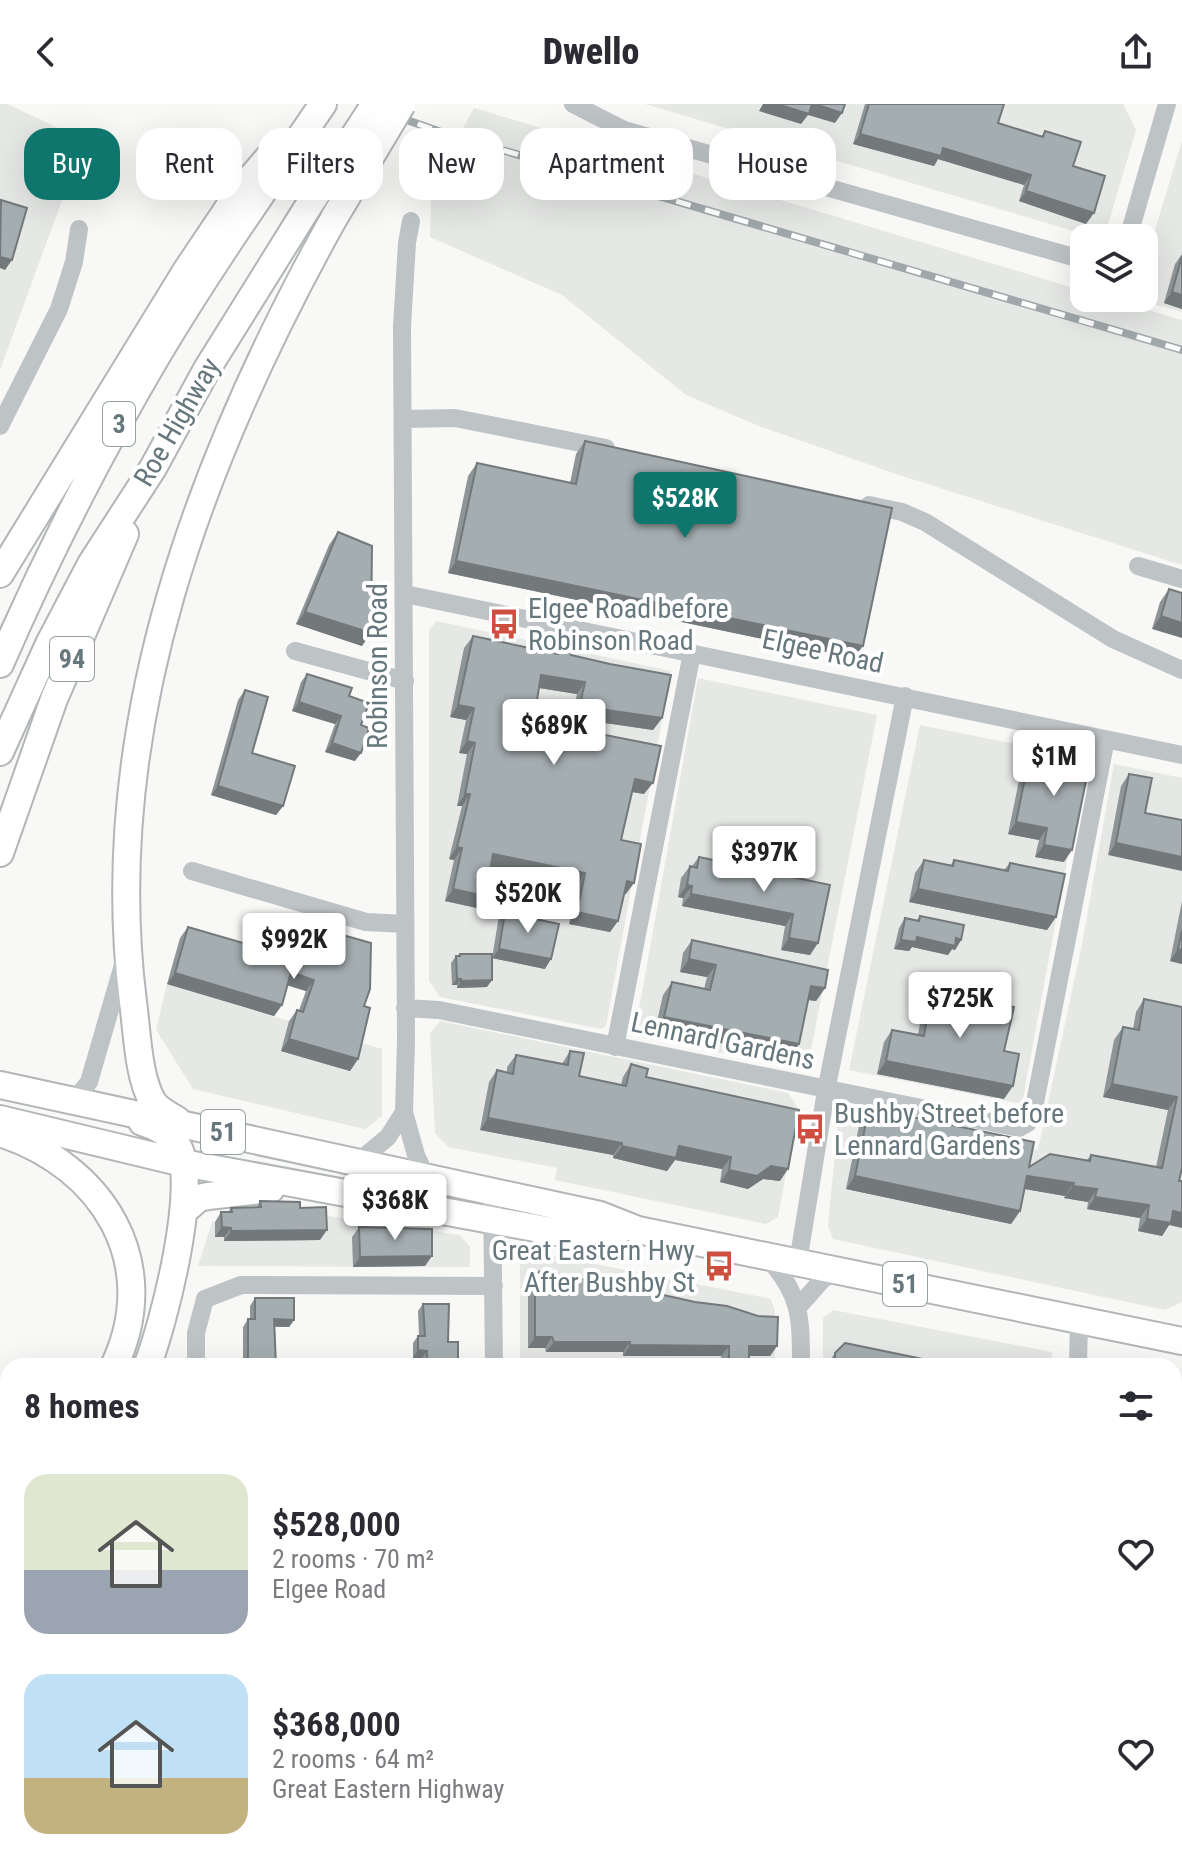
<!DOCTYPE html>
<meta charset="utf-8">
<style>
:root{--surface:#fff;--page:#f7f7f7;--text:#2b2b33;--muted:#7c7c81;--accent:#0f766e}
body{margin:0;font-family:"Roboto Condensed",sans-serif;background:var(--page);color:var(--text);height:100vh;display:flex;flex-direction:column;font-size:30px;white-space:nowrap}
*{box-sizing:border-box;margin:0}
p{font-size:26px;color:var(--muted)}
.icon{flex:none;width:44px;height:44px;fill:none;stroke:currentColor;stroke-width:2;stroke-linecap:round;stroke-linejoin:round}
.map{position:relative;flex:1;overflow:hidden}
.drawer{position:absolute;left:0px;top:1254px;width:1182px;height:514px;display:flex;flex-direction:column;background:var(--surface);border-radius:24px 24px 0 0;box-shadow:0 8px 32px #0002}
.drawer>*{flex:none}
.guide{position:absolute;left:24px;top:24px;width:1134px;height:72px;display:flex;gap:16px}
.fabs{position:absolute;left:1070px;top:120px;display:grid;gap:16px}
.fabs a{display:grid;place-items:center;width:88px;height:88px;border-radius:16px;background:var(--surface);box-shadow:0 8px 32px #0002;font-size:40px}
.price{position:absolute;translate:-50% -68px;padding:0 18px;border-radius:8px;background:#fff;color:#222;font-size:26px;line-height:52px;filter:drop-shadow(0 2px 4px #0008)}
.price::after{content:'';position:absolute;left:50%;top:48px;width:24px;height:18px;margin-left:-12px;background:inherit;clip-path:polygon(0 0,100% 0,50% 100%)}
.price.selected{background:var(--accent);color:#fff}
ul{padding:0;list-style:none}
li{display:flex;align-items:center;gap:24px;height:200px;padding:0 24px}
li span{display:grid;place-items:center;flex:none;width:224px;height:160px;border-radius:24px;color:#555}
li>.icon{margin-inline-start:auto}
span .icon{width:96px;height:96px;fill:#fffc;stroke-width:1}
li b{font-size:34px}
h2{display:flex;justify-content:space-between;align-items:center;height:96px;padding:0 24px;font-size:34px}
.tag{padding:0 28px;border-radius:24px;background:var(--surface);box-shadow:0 8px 32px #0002;font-size:28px;line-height:72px}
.tag.selected{background:var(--accent);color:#fff}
header{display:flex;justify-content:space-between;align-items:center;height:104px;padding:0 24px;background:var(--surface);font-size:36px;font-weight:800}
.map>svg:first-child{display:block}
.built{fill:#e6e8e6}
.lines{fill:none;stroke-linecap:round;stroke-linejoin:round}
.highway-casing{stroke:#b2b6b8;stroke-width:30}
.minor{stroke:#bec3c5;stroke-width:18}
.highway{stroke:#fff;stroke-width:26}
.rail-casing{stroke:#a0a8ab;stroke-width:8}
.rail{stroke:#fff;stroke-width:5;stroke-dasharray:15;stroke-linecap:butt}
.highway-bridge-casing{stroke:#b2b6b8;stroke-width:30;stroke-linecap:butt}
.highway-bridge{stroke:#fff;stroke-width:26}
.wall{fill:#8d9597;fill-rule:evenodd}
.shaded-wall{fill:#73797b}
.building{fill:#a4adb0;stroke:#73797b;stroke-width:2;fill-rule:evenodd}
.labels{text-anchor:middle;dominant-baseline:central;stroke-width:8;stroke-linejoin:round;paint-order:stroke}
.shield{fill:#fff;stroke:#94a0a4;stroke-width:2}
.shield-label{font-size:26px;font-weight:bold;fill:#66777d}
.street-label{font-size:28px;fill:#66777d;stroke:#fff}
.poi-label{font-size:28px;fill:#66777d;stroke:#fff;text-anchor:start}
</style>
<header><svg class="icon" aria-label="back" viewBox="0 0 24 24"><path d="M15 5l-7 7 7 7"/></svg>Dwello<svg class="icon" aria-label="share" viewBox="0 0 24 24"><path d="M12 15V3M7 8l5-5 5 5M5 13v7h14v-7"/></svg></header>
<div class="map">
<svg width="1182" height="1767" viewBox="0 0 1182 1767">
<rect width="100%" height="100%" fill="#f8f8f6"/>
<path class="built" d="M0 0H7L84 36 0 266Z
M645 0H1123L1136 26 1107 124 1080 129Z
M474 4 1084 187V194H1107L1182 216V461L896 370 759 322 686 291 562 191 430 133 431 97 442 62Z
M1182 37V208L1134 195 1144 194V162Z
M436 517 671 567 606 922 601 925 440 893 429 877V527Z
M698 574 877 611 808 961 803 964 638 933 635 928Z
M920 621 1086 654 1022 1000 849 966Z
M1114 660 1182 674V1198L1165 1206 833 1135 828 1122 838 1019 853 1008 1038 1046 1082 840Z
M167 880 382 945V1012L365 1025 193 985 156 926Z
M440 917 788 989 798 1004 778 1113 766 1120 555 1076 557 1064 448 1043 435 1029 430 929Z
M251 1107H294L460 1131 470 1143V1163L198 1162 212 1118Z
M520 1145 771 1195 775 1207V1262H520Z
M833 1206 1052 1248V1262H823V1214Z
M1174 1281 1182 1282V1407H1174Z
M8 1568V1760H175V1767H0V1569Z"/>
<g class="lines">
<g class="highway-casing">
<path id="highway" d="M0 470 186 167 239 88 268 54
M0 560C46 454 99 350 158 250 209 164 267 82 323 0
M0 648 49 540 91 460 153 364 207 265 306 106
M0 749 54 595 125 430
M0 981 600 1111 638 1126 1182 1237
M0 1015 183 1059 589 1134 627 1123
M177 1016C169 1011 158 1006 153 998 138 974 137 926 133 898 98 621 202 351 334 114
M142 1018C154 1022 170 1029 177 1041 201 1076 163 1223 147 1262
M0 1029C103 1062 163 1159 114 1262
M184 1107 199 1094 208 1092 271 1085
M0 1316H8
M0 1431 8 1425"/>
</g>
<path class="minor" d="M573 0 624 26 1084 156
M411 117 407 139 402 223 406 937 404 1008 416 1051 426 1073
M1128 134 1167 0
M403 315 455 314 606 344
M0 322 59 205 74 158 79 125
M869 401 902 408 925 418 1113 535 1182 566
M1138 462 1182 475
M405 490 1182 651
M295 547 405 577
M192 767 366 818 405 820
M405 904 439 906 1019 1024 1028 1019 1033 1009 1106 635
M615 943 692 549
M66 996 81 988 89 978 125 854
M358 1058 388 1033 404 1008
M492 1087 494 1262
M766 1152C801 1190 801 1213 801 1262
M798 1158 826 987 905 592
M799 1202 824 1174 843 1168
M196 1262V1229L205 1195 241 1181 494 1182
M1078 1262 1079 1216
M1174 1683H1182
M410 1760V1767
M1077 1760V1767
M196 1767V1760
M493 1767V1760
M797 1767V1760"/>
<use href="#highway" class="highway"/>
<g class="rail-casing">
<path id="rail" d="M361 0 441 28 1182 246"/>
</g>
<use href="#rail" class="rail"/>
<g class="highway-bridge-casing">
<path id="highway-bridge" d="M306 106 375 0
M334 114 402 0"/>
</g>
<use href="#highway-bridge" class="highway-bridge"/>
</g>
<path class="wall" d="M865 0H1004L998 19 1041 33 1045 27 1073 62 1086 120 1019 97 1024 81 938 55 934 62 853 40Z
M1182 150V205L1164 199 1175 160Z
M585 337 854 554 448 469 468 372 477 359 570 379 576 350Z
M338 428 362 542 296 520 329 441Z
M1169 485 1182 489 1152 525 1160 498Z
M473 532 557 549 559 546 571 551 662 614 653 626 598 618 595 629 644 690 632 688 621 736 626 790H624L618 817 610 828 569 820 577 780 490 763 477 804 445 797 454 756 449 755 462 702H457L467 650 459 649 466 616 450 613 464 544ZM539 584 577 590 574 603 537 596Z
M307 570 349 592 361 621 355 657 325 648 335 620 292 607 301 578Z
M245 586 252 649 283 702 276 711 211 691 238 596Z
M1030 650 1059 656 1064 650V758L1035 753 1039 736 1008 730 1022 662Z
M1129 670 1145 709 1108 751 1121 682Z
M699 753 830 781 810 851 781 846 785 822 682 802 683 794 678 793 681 774 690 762H692Z
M924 756 950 762 954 756 1004 766 1010 759 1056 813 1047 826 909 798 915 769Z
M1182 797V860L1170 857Z
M506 802 545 865 492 854 499 812Z
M920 812 961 836 955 846 952 845 948 851 912 843 909 847 894 845 899 824 905 814 917 816Z
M304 820 364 902 358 955 350 967 281 947 289 917 297 906H299L306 887 287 881 282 901 274 912 167 880 180 834 188 823 290 853 296 832Z
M692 836 825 884 816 897 808 896 799 940 790 953 655 926 663 891 672 878 704 885 707 873 680 868 683 849Z
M460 850 487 883 457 884V881H452L451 859 456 852H458Z
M932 886 1004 947V995L877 970 884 938 892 926 918 930 924 899Z
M1144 895 1182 903 1169 1121 1162 1132 1138 1127 1140 1114 1087 1105 1088 1098 1064 1094 1065 1092 1025 1085 1020 1107 1011 1120 846 1085 860 1017 869 1004 1029 1063 1087 1056 1091 1051 1156 1063 1168 1006 1103 993 1114 936 1123 923 1133 925 1136 908Z
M570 947 579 972 621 981 623 973 631 960 646 973 780 1077 763 1075 748 1085 720 1078 722 1065 675 1056 667 1067 613 1054V1051L480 1026 489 978 497 966 507 969V963L516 951 562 960Z
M260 1097 300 1104 320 1136 224 1137V1133H215V1118L221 1108H228L231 1104H256Z
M359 1123 425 1162 353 1163 352 1133Z
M535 1172 584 1176 586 1174 777 1242 770 1252H749V1262H722L721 1252H623V1248H546L545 1244H528V1183Z
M255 1194 294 1216 289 1223H275L276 1262H243V1223L248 1215H250V1202Z
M423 1200 448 1238 458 1262H422V1254H413V1239L418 1232H419L418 1207Z
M835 1249 941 1262H826Z
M7 1581 8 1628H0V1592Z
M1182 1704V1753L1176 1752V1746Z
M46 1760H163L158 1767H0L2 1762 46 1763Z
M269 1760H334L329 1767H269Z
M364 1760H397V1767H364Z
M432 1760H466V1767H432Z
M545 1760H574V1763L583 1767H545Z
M895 1760H924V1767H895Z
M1005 1760H1047V1762L1043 1767H1005Z"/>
<path class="shaded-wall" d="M763 0H815L842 9 835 19 808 11 801 20 759 7Z
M860 30 943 44 1031 71 1024 81 938 55 934 62 853 40Z
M1026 87 1094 109 1086 120 1019 97Z
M0 153 12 156 5 166 0 164Z
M1172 188 1182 191V205L1164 199Z
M456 457 863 542 854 554 448 469Z
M305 508 371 529 362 542 296 520Z
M1161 512 1182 519V534L1152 525Z
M541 571 585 578 577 590 533 583Z
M299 598 341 612 335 620 292 607Z
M458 601 474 604 466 616 450 613Z
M600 605 662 614 653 626 592 617Z
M467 637 475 639 467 650 459 649Z
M332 639 361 649 355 657 325 648Z
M635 675 653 679 644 690 627 687Z
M218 682 283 702 276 711 211 691Z
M465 690H470L462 702H457Z
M1016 718 1047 724 1039 736 1008 730Z
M1116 739 1182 753V767L1108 751Z
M1044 741 1072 746 1064 758 1035 753Z
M457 743 462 744 454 756 449 755Z
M493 750 585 769 577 780 484 762Z
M627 777 634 779 626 790 619 789Z
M687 781 692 782 683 794 678 793Z
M453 785 485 792 477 804 445 797Z
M918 785 1056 813 1047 826 909 798Z
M691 790 793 810 785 822 682 802Z
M577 808 618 817 610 828 569 820Z
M917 833 956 834 961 836 955 846 952 845 948 851 912 843 909 847 894 845 901 836Z
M789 834 818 839 810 851 781 846Z
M499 845 551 855 545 865 492 854Z
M1178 845 1182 846V860L1170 857Z
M689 855 716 861 707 873 680 868Z
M291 868 314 876 306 887 283 880Z
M175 869 282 901 274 912 167 880Z
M457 875H461L457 881H452Z
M492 876 487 883 457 884 461 877Z
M811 882 825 884 816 897 802 895Z
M664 913 799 940 790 953 655 926Z
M289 935 358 955 350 967 281 947Z
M886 957 1013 982 1004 995 877 970Z
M1112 980 1177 993 1168 1006 1103 993Z
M488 1014 622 1039 613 1051 480 1026Z
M622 1042H679L731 1053 722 1065 675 1056 667 1067 613 1054Z
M771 1062 788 1065 780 1077 763 1075 748 1085 720 1078 729 1066Z
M855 1072 1020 1107 1011 1120 846 1085Z
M1027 1072 1074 1079 1065 1092 1019 1084Z
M1073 1082 1097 1085 1088 1098 1064 1094Z
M1095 1093 1149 1101 1140 1114 1087 1105Z
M1173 1107 1182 1109V1124L1169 1121 1162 1132 1138 1127 1147 1115Z
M222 1123 231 1124 224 1133H215Z
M327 1126 320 1136 224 1137 231 1127Z
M432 1152 425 1162 353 1163 360 1153Z
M274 1215 294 1216 289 1223 269 1222Z
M535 1233H552L545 1244H528Z
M554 1238H630L623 1248H546Z
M630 1241 729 1242 721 1252H623Z
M749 1242H777L770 1252H742Z
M418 1246 427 1247 422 1254H413Z
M427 1258H434L431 1262H424Z
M1174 1321H1182V1329H1174Z
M8 1616V1628H0Z
M1177 1645H1182V1652H1175L1174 1654V1648Z
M1174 1738H1182L1176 1746H1174Z
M1182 1745V1753L1176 1752Z
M143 1760H163L158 1767H138Z
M295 1760H334L329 1767H290Z
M1010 1761 1018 1762 1015 1767H1006Z"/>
<path class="building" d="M777 0H812L809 10Z
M815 0H845L842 9Z
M869 0H1004L998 19 1043 33 1045 27 1081 38 1073 62 1105 72 1094 109 1026 87 1031 71 943 44 941 52 860 30Z
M1 96 27 104 12 156 0 153Z
M1182 152V191L1172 188Z
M585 337 892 404 863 542 456 457 477 359 576 380Z
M338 428 372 442 371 529 305 508Z
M1169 485 1182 489V519L1161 512Z
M473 532 558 550 559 546 572 549 571 551 610 560 671 571 662 614 600 605 595 629 661 642 653 679 635 675 621 736 641 740 634 779 627 777 618 817 577 808 585 769 493 750 485 792 453 785 462 744 457 743 470 690H465L475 639 467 637 474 604 458 601ZM541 571 585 578 579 605 537 596Z
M307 570 352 584 349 592 369 599 361 621 369 624 361 649 332 639 341 612 299 598Z
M245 586 268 593 252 649 295 662 283 702 218 682Z
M1030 650 1064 657V650L1077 652 1076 659 1089 662 1072 746 1044 741 1047 724 1016 718Z
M1129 670 1152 674 1145 709 1182 716V753L1116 739Z
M699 753 830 781 818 839 789 834 793 810 691 790 692 782 687 781 690 762 697 764Z
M924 756 953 762 954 756 1008 767 1010 759 1065 770 1056 813 918 785Z
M506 802 522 806 521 812 559 820 551 855 499 845Z
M920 812 964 821 961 836 956 834 955 842 917 833 916 838 901 836 905 814 919 817Z
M304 820 371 839 370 885 364 902 370 904 358 955 289 935 297 906 303 908 314 876 291 868 282 901 175 869 188 823 295 854Z
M1182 826V846L1178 845Z
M692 836 828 866 825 884 811 882 799 940 664 913 672 878 710 886 716 861 689 855Z
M460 850H492V876L461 877V875H457L456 852H460Z
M932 886 1014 903 1004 947 1019 950 1013 982 886 957 892 926 924 932Z
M1144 895 1182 903V1064L1179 1077H1182V1109L1173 1107 1171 1119 1147 1115 1149 1101 1095 1093 1097 1085 1073 1082 1074 1079 1027 1072 1020 1107 855 1072 869 1004 1034 1038 1029 1063 1050 1050 1090 1057 1091 1051 1162 1064 1177 993 1112 980 1123 923 1139 926Z
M570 947 584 949 579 972 626 982 631 960 648 965 646 973 799 1006 788 1065 771 1062 757 1072 729 1066 731 1053 679 1042 676 1054 622 1042V1039L488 1014 497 966 513 970 516 951 568 961Z
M260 1097 300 1098V1104L326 1103 327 1126 231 1127V1124L222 1123 221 1108H232L231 1104 261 1103Z
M359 1123 432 1125V1152L360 1153Z
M540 1167 586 1176V1174L695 1198 727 1202 758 1212 778 1213 777 1242H749V1262H729V1242L630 1241V1238H554L552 1233H535V1172Z
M255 1194H294V1216L274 1215 276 1262H248V1215H255Z
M423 1200H449L448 1238H458V1262H434V1258H427V1247L418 1246V1232H425Z
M845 1239 937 1258 941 1262H835V1249Z
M1174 1281H1182V1321H1174Z
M1174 1610H1182V1645H1177V1651H1174Z
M1182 1704V1745V1738H1174V1705Z
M55 1760H143V1767H2V1762L55 1763Z
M276 1760H297L299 1767H276Z
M371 1760H397V1767H371Z
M439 1760H466V1767H439Z
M549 1760H574V1763H583V1767H549Z
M736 1760H752V1763L762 1764 761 1767H736Z
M900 1760H924V1767H900Z
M1010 1760H1047V1762H1040V1767H1018V1762L1010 1761Z"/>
<defs>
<g id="bus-bare" transform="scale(2.4)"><path d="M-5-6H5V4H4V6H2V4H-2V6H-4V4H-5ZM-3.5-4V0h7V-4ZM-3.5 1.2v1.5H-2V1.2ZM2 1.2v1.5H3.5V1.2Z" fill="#ce4f40" stroke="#fff" stroke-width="2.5" paint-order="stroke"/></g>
</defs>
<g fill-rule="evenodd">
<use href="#bus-bare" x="504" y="520"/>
<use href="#bus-bare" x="810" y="1025"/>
<use href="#bus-bare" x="719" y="1162"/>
</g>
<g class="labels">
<g class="shield">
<rect x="103" y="298" width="32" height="44" rx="6"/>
<rect x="50" y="533" width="44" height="44" rx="6"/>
<rect x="201" y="1006" width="44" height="44" rx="6"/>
<rect x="883" y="1158" width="44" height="44" rx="6"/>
</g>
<g class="shield-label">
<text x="119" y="320">3</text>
<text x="72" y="555">94</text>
<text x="223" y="1028">51</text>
<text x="905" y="1180">51</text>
</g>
<g class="street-label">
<text transform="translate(177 318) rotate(-60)">Roe Highway</text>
<text transform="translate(823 547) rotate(12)">Elgee Road</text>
<text transform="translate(377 562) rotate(-90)">Robinson Road</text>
<text transform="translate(723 937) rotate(12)">Lennard Gardens</text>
</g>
<g class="poi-label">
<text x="528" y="504">Elgee Road before<tspan x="528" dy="32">Robinson Road</tspan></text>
<text x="834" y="1009">Bushby Street before<tspan x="834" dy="32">Lennard Gardens</tspan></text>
<text x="695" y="1146" text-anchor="end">Great Eastern Hwy<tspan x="695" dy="32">After Bushby St</tspan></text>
</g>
</g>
</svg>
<div class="fabs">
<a><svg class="icon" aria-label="layers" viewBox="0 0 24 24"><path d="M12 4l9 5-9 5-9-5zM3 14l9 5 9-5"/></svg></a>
</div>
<b class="price selected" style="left:685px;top:436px">$528K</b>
<b class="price" style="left:554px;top:663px">$689K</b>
<b class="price" style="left:1054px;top:694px">$1M</b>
<b class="price" style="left:764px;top:790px">$397K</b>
<b class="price" style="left:528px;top:831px">$520K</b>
<b class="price" style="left:294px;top:877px">$992K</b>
<b class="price" style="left:960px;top:936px">$725K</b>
<b class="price" style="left:395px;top:1138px">$368K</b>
<div class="guide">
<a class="tag selected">Buy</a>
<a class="tag">Rent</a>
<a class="tag">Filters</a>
<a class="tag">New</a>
<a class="tag">Apartment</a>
<a class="tag">House</a>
</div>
<section class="drawer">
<h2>8 homes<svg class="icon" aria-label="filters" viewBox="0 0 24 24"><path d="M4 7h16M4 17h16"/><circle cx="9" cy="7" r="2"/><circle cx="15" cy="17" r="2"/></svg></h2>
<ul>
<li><span style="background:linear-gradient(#dfe7d0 60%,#9aa5b1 0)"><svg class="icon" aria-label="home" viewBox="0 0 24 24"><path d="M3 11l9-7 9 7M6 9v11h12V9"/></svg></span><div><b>$528,000</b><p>2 rooms · 70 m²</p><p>Elgee Road</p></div><svg class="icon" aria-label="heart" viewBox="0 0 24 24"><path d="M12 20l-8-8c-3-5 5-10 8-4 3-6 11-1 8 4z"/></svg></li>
<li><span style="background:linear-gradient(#bfe0f5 65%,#c2b280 0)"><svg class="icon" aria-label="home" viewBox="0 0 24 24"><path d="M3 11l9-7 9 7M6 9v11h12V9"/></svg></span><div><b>$368,000</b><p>2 rooms · 64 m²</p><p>Great Eastern Highway</p></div><svg class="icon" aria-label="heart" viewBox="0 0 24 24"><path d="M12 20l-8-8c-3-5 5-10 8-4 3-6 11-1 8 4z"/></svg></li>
</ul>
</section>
</div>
